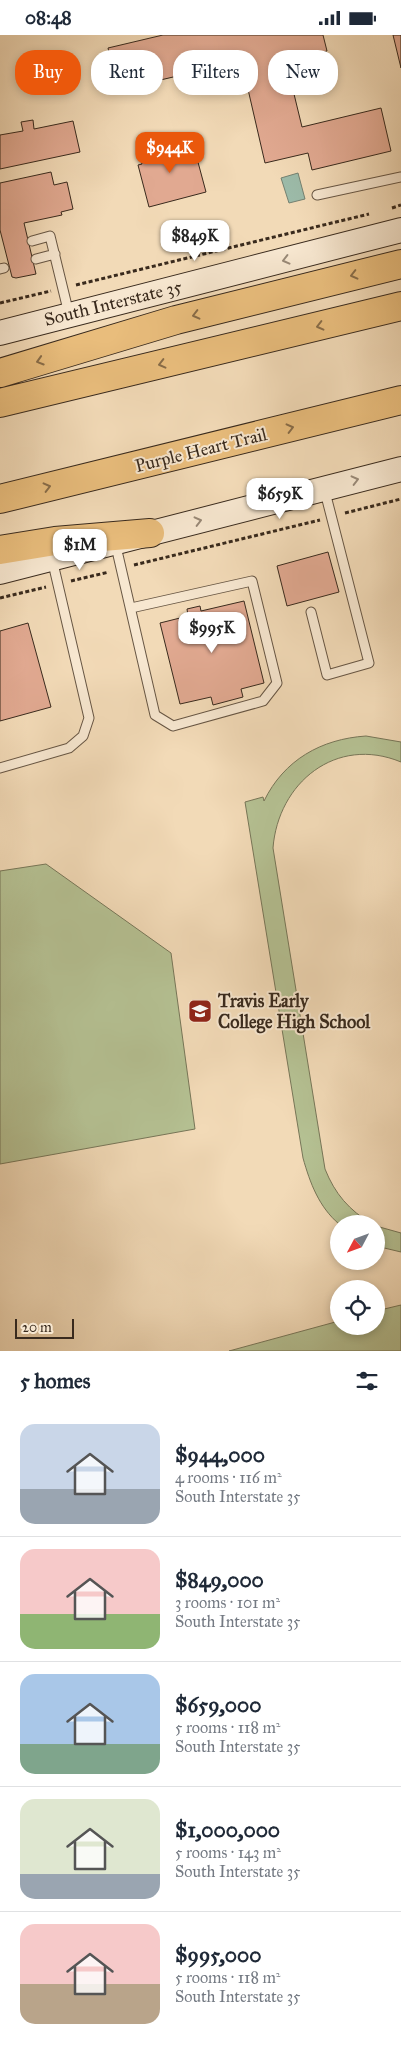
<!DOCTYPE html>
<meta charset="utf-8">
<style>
:root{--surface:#fff;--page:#f2f2f3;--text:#1f2937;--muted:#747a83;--line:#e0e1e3;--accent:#ea580c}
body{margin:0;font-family:"IM FELL Great Primer",serif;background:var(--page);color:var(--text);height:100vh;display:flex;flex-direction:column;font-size:19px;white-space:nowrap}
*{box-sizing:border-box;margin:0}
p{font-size:16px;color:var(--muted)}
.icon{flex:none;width:28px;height:28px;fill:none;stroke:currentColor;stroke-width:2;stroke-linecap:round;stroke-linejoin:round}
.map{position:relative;height:1316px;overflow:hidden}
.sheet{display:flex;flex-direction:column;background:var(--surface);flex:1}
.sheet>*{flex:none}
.top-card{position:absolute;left:15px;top:15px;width:371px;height:45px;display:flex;gap:10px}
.needle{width:32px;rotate:229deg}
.tools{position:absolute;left:330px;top:1180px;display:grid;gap:10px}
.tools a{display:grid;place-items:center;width:55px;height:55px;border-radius:50%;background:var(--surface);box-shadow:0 2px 8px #0003;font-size:25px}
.scale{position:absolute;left:15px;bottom:12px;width:59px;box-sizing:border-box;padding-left:5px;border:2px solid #392a1d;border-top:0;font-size:14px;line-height:18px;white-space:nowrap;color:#392a1d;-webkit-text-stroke:4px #f7e7d0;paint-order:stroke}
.price{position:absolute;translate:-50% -42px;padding:0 11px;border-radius:10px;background:#fff;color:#222;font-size:16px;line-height:32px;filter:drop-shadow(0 1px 2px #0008)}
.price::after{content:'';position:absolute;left:50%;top:30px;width:15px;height:11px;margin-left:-8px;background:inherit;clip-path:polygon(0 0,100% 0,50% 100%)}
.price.current{background:var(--accent);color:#fff}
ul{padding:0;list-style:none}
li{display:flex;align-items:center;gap:15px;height:125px;padding:0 20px}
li+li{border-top:1px solid var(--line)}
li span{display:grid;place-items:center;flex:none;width:140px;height:100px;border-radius:15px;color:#555}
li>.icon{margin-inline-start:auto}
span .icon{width:60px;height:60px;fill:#fffc;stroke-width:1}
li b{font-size:21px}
h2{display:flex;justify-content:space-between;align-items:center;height:60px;padding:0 20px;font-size:21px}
.tag{padding:0 18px;border-radius:20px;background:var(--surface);box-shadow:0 2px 8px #0003;font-size:18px;line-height:45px}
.tag.current{background:var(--accent);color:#fff}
.status{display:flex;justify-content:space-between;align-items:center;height:35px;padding:0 25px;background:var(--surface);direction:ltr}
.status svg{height:14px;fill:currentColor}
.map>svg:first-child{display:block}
.green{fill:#b5c193;stroke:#777658}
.water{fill:#9cbba9;stroke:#748171}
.building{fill:#e1a991;stroke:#392a1d}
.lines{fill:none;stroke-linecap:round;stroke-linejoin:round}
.service-casing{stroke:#675644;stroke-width:11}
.secondary-casing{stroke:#392a1d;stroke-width:26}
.motorway-casing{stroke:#392a1d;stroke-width:30}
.path{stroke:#392a1d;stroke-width:3;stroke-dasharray:4 2.5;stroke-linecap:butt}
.service{stroke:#f7e7d0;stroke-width:9}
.secondary{stroke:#f7e7d0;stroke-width:24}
.motorway{stroke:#e9bd7c;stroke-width:28}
.oneway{stroke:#988876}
.oneway2{stroke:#886c48}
.labels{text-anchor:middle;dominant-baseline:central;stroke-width:4;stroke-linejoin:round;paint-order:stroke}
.street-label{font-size:18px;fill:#392a1d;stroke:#f7e7d0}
.poi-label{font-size:18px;font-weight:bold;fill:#392a1d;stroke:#f7e7d0;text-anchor:start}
</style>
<div class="status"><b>08:48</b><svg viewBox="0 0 49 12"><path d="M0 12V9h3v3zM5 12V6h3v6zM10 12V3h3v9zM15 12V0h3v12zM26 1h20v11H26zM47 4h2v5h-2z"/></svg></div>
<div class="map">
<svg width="401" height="1316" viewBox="0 0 401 1316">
<rect width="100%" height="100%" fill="#f2dab7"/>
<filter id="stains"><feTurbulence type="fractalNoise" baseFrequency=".004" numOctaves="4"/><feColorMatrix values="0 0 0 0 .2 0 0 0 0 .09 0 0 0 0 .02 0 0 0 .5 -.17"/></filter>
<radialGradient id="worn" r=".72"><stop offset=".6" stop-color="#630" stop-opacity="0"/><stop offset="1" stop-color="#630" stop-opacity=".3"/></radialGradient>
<path class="green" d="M366 701 401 707V727C336 700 278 748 273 813L325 1134C335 1159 349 1175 372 1189H339C319 1172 310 1148 303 1123L245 767 263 762 264 766C284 725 321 704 366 701Z
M46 829 171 918 195 1094 0 1129V836Z
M376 1191 401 1198V1217L376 1211Z
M401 1270V1316H229L339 1286V1291H376V1276Z"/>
<path class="water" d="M298 138 305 164 289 168 281 143Z"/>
<path class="building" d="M163 0H323L327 16 286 26 302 92 381 73 391 116 312 135 308 118 265 128 244 37 227 41 224 30 118 55 108 13Z
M393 0H401V33Z
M33 85 34 94 73 86 80 117 0 134V100L23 96 21 87Z
M188 107 191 117 195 116 206 157 149 172 138 130 142 129 139 116 163 110V114Z
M51 137 54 150 67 147 73 174 61 177 62 180 24 188 36 239 16 243 12 242 0 195V148Z
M328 517 339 557 287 571 277 531Z
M244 566 264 648 241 654 243 662 213 670 211 662 180 669 160 588 188 581 187 574 200 571 201 576Z
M28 588 51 672 0 686V596Z"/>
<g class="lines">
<g class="service-casing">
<path id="service" d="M317 160 401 142
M32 206 50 201 69 279
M36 224 55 219
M0 234 4 233
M115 507 155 680 173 691 263 666 277 648 252 546 131 573
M311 577 327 640 369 628 324 453
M0 733 69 713 83 701 89 683 52 524"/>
</g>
<g class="secondary-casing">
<path id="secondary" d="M0 298 401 195
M0 537 401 434"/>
</g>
<g class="motorway-casing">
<path id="motorway" d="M0 338 176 285 401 229
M0 368 401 271
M0 464 401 365
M0 515 55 506 150 498"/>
</g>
<path class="path" d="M392 173 401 170
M76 250 369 179
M0 268 51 256
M345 478 401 464
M134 530 320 485
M71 546 109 537
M0 563 46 552"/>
<use href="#service" class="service"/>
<use href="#secondary" class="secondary"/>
<use href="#motorway" class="motorway"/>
</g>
<defs><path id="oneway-chevron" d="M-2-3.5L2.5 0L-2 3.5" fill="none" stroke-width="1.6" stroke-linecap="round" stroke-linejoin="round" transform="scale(1.25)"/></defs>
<g class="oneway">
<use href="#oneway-chevron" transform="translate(286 225) rotate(166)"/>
<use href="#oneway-chevron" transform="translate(355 445) rotate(-14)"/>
<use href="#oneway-chevron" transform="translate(198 486) rotate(-14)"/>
</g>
<g class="oneway2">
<use href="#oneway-chevron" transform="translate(354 240) rotate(166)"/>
<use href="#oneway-chevron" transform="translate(196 280) rotate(166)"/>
<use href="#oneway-chevron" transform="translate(320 291) rotate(166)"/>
<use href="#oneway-chevron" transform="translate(40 326) rotate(163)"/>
<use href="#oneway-chevron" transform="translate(162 329) rotate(166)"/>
<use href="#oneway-chevron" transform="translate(290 393) rotate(-14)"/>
<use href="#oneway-chevron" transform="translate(47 452) rotate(-14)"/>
</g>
<defs>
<g id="school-square" transform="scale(1.25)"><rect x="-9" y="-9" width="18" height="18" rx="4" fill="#8f2418" stroke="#f7e7d0"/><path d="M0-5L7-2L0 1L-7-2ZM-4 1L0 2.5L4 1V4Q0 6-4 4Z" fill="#fff"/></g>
</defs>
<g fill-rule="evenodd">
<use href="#school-square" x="200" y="976"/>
</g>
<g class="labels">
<g class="street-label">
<text transform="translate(113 268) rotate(-14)">South Interstate 35</text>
<text transform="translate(201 415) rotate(-14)">Purple Heart Trail</text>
</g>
<g class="poi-label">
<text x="218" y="966">Travis Early<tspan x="218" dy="21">College High School</tspan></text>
</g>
</g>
<rect width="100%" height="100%" filter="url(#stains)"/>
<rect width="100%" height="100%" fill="url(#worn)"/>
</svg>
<div class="tools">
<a><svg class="needle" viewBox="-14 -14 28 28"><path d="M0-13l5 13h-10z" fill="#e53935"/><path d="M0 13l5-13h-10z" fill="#747a83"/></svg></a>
<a><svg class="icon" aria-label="locate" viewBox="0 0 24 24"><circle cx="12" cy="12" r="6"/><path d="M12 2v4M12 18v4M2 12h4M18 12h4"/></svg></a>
</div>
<div class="scale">20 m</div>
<b class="price current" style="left:170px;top:139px">$944K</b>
<b class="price" style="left:195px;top:227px">$849K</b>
<b class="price" style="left:280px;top:485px">$659K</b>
<b class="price" style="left:80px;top:536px">$1M</b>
<b class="price" style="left:212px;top:619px">$995K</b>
<div class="top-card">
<a class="tag current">Buy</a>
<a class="tag">Rent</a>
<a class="tag">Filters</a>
<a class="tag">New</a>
</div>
</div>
<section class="sheet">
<h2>5 homes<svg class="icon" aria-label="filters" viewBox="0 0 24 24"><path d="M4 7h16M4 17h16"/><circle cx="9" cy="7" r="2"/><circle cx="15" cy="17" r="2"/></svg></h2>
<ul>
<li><span style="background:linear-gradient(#c9d6e8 65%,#9aa5b1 0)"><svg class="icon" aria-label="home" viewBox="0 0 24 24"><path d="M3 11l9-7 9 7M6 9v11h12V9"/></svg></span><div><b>$944,000</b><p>4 rooms · 116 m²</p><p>South Interstate 35</p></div></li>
<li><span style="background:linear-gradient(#f6c9c9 65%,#8fb573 0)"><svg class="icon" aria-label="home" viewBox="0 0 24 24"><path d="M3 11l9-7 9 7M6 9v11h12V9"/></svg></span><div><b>$849,000</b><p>3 rooms · 101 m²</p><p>South Interstate 35</p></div></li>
<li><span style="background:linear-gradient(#a9c7e8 70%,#7fa58c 0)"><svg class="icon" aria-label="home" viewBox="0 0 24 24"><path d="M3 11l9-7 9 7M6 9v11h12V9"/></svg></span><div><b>$659,000</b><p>5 rooms · 118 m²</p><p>South Interstate 35</p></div></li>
<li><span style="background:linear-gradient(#dfe7d0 75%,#9aa5b1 0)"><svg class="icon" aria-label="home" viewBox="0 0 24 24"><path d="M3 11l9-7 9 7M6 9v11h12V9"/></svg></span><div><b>$1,000,000</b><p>5 rooms · 143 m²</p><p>South Interstate 35</p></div></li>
<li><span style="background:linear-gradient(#f6c9c9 60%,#b9a48a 0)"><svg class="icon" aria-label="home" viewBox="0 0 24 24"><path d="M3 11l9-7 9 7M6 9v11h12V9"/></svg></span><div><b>$995,000</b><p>5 rooms · 118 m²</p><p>South Interstate 35</p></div></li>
</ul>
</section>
